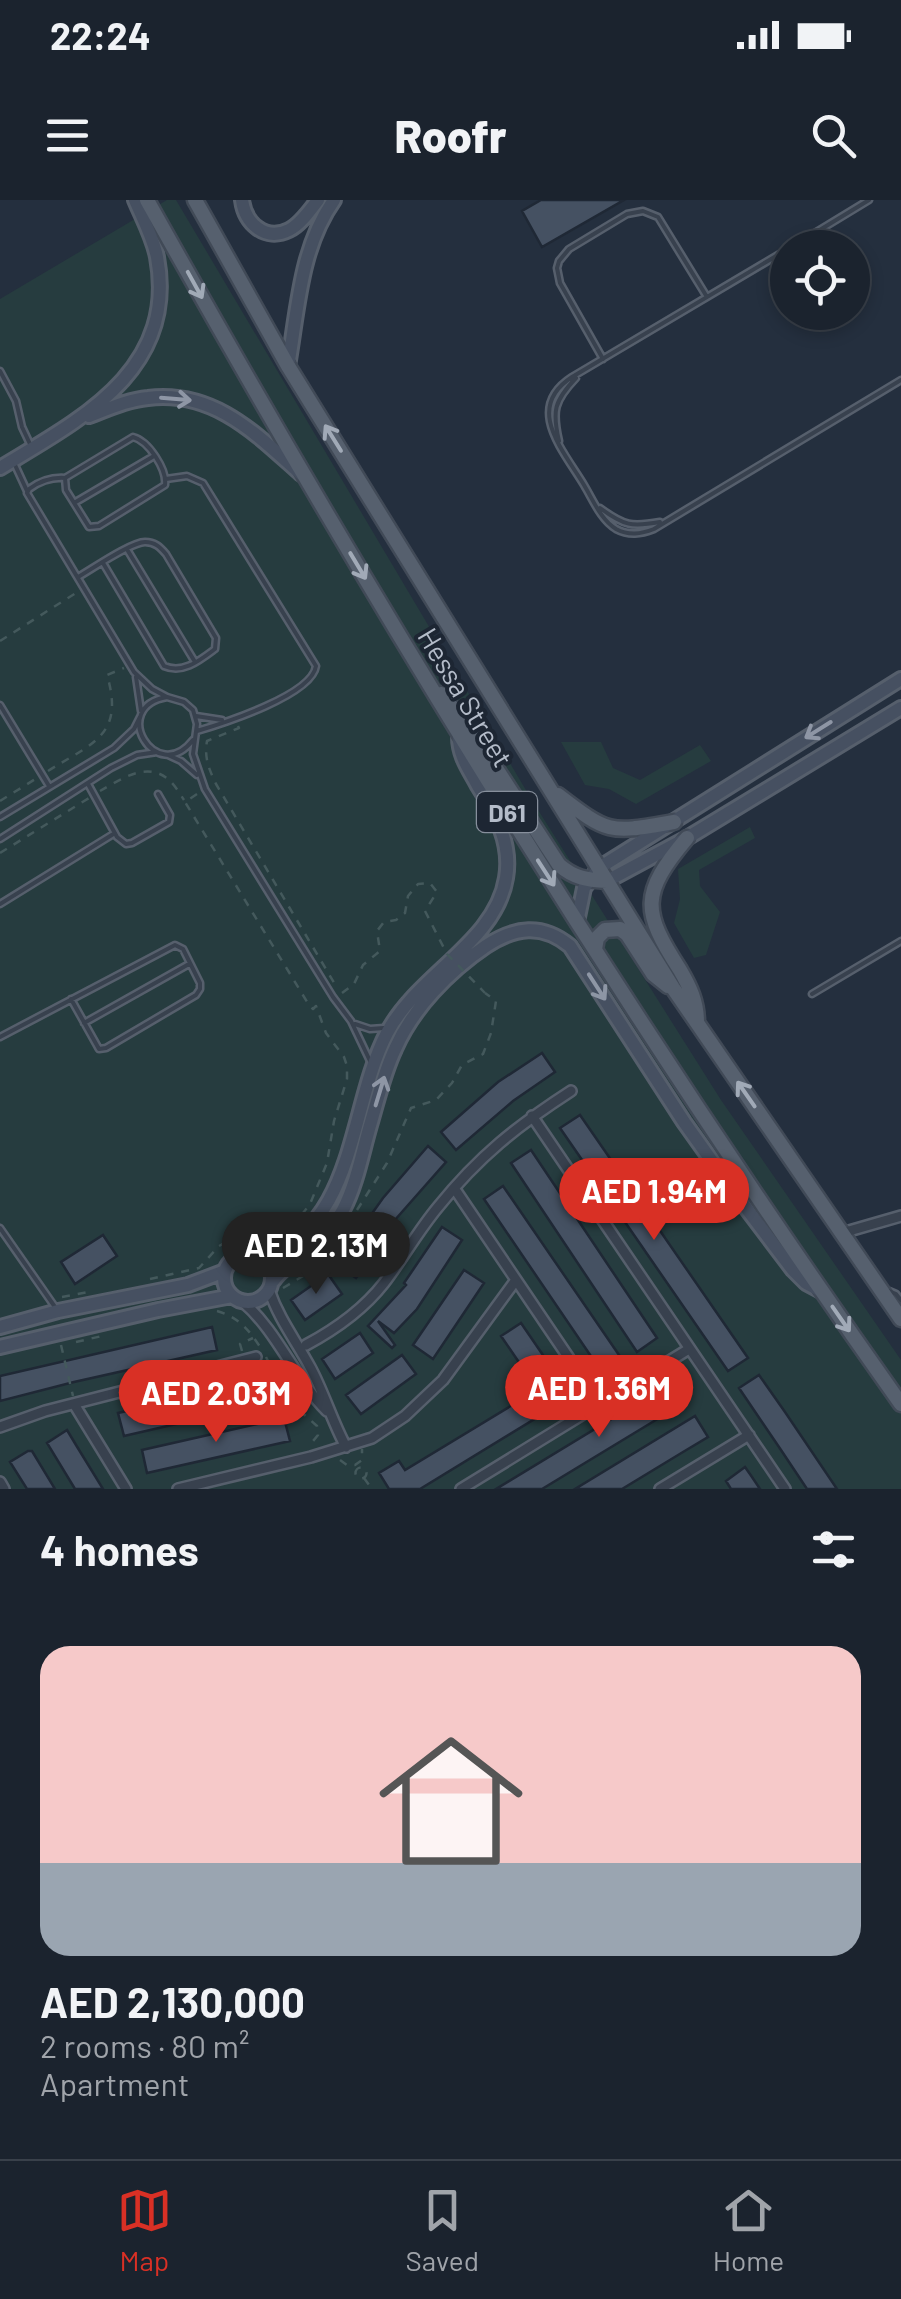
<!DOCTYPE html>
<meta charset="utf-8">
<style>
:root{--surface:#1b232e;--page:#242b36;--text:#f1f3f6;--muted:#a0a4aa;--line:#39404a;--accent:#d93025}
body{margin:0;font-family:Barlow,sans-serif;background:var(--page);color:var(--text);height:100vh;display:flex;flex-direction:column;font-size:38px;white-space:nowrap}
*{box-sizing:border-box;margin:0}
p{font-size:32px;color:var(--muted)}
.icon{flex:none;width:55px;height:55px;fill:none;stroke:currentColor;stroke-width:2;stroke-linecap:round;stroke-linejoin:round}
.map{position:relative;height:1289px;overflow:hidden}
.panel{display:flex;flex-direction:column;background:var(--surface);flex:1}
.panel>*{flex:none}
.controls{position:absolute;left:770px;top:30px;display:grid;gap:20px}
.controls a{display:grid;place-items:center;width:100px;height:100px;border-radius:50%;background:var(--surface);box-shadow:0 5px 15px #0003,0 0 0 2px var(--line);font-size:50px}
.price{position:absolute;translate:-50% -85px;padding:0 22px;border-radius:35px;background:var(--accent);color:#fff;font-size:32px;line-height:65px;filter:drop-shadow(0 2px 5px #0008)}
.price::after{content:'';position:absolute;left:50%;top:60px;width:30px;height:22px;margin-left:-15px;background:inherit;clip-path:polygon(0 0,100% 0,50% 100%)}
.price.current{background:#222;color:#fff}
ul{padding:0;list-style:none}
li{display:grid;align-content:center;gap:20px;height:530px;padding:0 40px}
li span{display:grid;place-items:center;height:310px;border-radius:30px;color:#555}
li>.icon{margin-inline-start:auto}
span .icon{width:180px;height:180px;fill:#fffc;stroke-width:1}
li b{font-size:42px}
h2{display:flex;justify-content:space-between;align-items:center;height:120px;padding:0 40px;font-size:42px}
.status{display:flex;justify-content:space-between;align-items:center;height:70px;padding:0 50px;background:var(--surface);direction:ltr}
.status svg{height:28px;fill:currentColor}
header{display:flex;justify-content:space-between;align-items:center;height:130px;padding:0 40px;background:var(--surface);font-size:45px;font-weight:800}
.tab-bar{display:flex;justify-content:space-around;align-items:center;height:140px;border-top:2px solid var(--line);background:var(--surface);font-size:28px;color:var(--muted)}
.tab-bar a{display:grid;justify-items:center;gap:5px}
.tab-bar .current{color:var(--accent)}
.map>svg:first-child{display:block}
.green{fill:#263c3f}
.building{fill:#455162;stroke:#1f2835;stroke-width:2.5}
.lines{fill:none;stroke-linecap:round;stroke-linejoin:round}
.lane-casing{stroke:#565f6c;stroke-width:9}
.street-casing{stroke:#565f6c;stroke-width:14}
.secondary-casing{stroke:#565f6c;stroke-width:18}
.primary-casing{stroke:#414a57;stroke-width:19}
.path{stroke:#44595c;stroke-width:2.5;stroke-dasharray:8 8;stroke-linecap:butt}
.lane{stroke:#38414e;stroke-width:4}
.street{stroke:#38414e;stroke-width:9}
.secondary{stroke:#465061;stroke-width:12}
.primary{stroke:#56606e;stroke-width:14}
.path-bridge{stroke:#44595c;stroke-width:2.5;stroke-dasharray:8 8;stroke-linecap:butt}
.oneway{stroke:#a1aab7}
.oneway2{stroke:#8e96a5}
.labels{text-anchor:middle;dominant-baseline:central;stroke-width:8;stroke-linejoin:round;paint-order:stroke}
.shield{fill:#1d2633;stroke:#878f9c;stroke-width:2.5}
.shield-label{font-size:25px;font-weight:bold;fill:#b4bcc9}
.street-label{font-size:28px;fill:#b4bcc9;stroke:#1d2633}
</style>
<div class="status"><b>22:24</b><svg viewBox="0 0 49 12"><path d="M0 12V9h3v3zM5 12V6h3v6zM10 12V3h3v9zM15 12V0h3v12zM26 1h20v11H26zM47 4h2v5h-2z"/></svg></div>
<header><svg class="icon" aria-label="menu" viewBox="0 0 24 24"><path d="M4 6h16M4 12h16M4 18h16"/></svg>Roofr<svg class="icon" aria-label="search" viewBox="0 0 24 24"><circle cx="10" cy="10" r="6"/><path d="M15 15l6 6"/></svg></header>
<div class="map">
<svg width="901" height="1289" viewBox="0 0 901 1289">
<rect width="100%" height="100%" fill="#242f3e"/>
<path class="green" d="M167 0H176L533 602 721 900 901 1160V1289H0V99Z
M561 542H601L613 568 640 580 700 545 711 561 636 604 609 589 585 585Z
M750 627 755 638 699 670 700 686 720 712 706 755 694 758 674 723 680 699 678 669Z"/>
<path class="building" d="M541 0H624L542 47 522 11Z
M542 853 555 872 513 901 456 950 441 932 498 882Z
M580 915 748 1158 728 1171 560 928Z
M428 946 446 962 394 1021 396 1022 356 1078 336 1064 383 998Z
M531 950 657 1138 637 1152 511 963Z
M503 986 619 1155 599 1168 484 999Z
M442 1027 462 1040 417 1109 394 1133 378 1121 395 1145 392 1148 368 1126 406 1085 404 1083Z
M103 1035 117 1056 75 1084 61 1062Z
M464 1070 484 1083 433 1159 413 1145Z
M328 1074 342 1094 305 1120 291 1100Z
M521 1123 547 1161 527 1174 501 1136Z
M212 1127 217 1150 74 1182 0 1201V1176Z
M360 1133 373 1153 335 1179 322 1159Z
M402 1155 416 1174 361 1214 346 1195Z
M759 1175 785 1212 837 1289H807L781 1250 739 1188Z
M263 1180 268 1203 124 1236 118 1213Z
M552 1181 564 1201 420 1289H389L379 1273 399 1261 405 1270Z
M674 1181 686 1202 669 1212 542 1289H496Z
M695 1216 708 1237 683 1252 622 1289H575Z
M284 1218 290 1241 147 1273 142 1250Z
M67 1230 76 1245 103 1289H75L47 1243Z
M28 1251H32L55 1289H27L10 1262Z
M745 1267 752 1277 760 1289H731L726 1281Z"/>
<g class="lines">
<g class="lane-casing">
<path id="lane" d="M790 48 869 0
M788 49 572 177C524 208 563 250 584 285 593 300 601 320 616 329 629 336 641 334 654 329L901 180
M603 159 560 83 557 68 559 61 569 49 627 14 643 11 658 17 707 97
M0 171 16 201 22 227 30 244
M133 237C149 241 167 270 165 285L99 326 89 327 66 290 65 278Z
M559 241C552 211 554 201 576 178
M15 265 27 291
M65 278C51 277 40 281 29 289L27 293 134 472 152 489 167 497 184 502 193 510 197 524 193 554 205 589 333 797 351 821 371 863
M166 279 187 276 203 283 316 466C312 495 224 523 197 531
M74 303 154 256
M600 308C624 326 632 327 660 322
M128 351 195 462
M78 377C92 369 131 342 145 342 155 342 160 347 166 354L216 438 215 449C199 461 183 474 164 466L103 363
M136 477 141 511
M167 497C108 507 156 587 193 540
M0 505 49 586
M196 516 222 520
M168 555 181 561 197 575
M88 584 117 637 126 644 132 643 169 622 170 615 158 594
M0 617 114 548 134 529 140 517
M0 639 111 568 137 555 157 552
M0 704 115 633
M812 794 901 741
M84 823 189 764
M355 824 370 829 384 828
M0 837 175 745 183 749 200 783V789L196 795 106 848 99 849 71 799
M0 1028 55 1107
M889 1091 896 1094 901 1100"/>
</g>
<g class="street-casing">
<path id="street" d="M532 916 785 1289
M454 988 600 1204
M842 1033 901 1016
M269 1090C279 1119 296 1141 310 1167 324 1193 332 1221 346 1247
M243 1102C278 1132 294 1178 327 1211
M306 1145C336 1129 363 1110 384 1083 403 1058 418 1031 438 1007 479 956 517 926 571 891
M74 1204 126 1289
M0 1227 45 1211 256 1157
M0 1282 4 1289
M178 1289 311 1257 372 1238 405 1216 443 1180 516 1080
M461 1289 689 1149
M660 1289 749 1235"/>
</g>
<g class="secondary-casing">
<path id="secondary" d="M242 0C245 23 265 42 289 30 301 24 310 10 318 0
M288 166C298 109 300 48 334 0
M89 216C108 209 127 200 148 198 214 190 256 234 301 274
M0 268C81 219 178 170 157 57 153 37 143 19 135 0
M607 681 687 638 901 508
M577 722 584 688 599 668 901 479
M224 1078a24 24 0 1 1 48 0a24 24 0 1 1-48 0Z
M262 1057C357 1026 348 908 387 833 417 775 496 742 506 678 512 644 496 614 478 586 469 569 459 556 459 537
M273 1081C279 1072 287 1067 295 1060 314 1046 331 1032 343 1010 357 983 362 952 371 922 378 898 384 872 395 849 413 808 449 771 486 746 515 727 542 723 570 746L684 922 731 988 793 1070 806 1083 821 1091
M0 1127 58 1111 188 1085 225 1071
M0 1147 158 1110 232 1096"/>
</g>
<g class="primary-casing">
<path id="primary" d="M147 0C378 414 627 818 901 1204
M195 0 288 166 673 788 901 1119
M441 494 473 533 559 665C574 678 587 680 607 681
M558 595C610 635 610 633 674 622
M687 638C640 694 642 711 680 770 690 787 697 802 697 822
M595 749 597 738 605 730 620 729 627 734 653 774 668 786"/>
</g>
<path class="path" d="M0 441 79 391
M238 526 239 528 207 541C204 558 209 569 216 584L336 786
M48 571C92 543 125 536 107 475L124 468
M100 591C120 580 147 560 169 580 175 585 180 594 184 600
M197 594 185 602 309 805 313 809 316 806 326 833 344 857 347 866V879L334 921 327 963 310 1004 299 1018
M0 601 37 578
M0 653 89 598
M342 793 354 784 363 765 380 751 377 731 384 722 396 720 405 713 408 696 418 684 430 683 437 692 425 711
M357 1010 387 963 411 908 436 900 452 883 462 865 483 854 491 833 496 801 485 793
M327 1054 342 1034
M150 1079 199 1068 219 1046 230 1040H269
M283 1088 313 1070 327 1054 324 1050
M62 1097 88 1092
M217 1111C239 1117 250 1131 262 1150
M76 1142 102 1136
M61 1145 73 1196
M242 1151 240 1144 253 1138
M266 1157 287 1199 317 1226 318 1235 309 1246
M340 1260 347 1265H355L362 1260V1249
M355.5 1273a5.5 5.5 0 1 1 11 0a5.5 5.5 0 1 1-11 0Z
M364 1278 372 1289"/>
<use href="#lane" class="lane"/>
<use href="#street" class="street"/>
<use href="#secondary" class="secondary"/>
<use href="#primary" class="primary"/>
<path class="path-bridge" d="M425 711 447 754 485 793"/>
</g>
<defs><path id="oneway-shaft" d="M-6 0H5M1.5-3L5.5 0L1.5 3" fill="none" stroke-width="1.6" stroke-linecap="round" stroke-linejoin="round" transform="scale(2.5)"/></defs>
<g class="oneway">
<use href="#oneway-shaft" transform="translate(195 85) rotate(61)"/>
<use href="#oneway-shaft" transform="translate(333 238) rotate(-122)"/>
<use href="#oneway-shaft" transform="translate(358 366) rotate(59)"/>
<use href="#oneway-shaft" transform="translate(546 673) rotate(57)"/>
<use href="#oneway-shaft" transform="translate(746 894) rotate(-125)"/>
<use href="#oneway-shaft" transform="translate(841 1119) rotate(55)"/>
</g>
<g class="oneway2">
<use href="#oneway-shaft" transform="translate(176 199) rotate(5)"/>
<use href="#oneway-shaft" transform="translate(818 530) rotate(148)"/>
<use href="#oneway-shaft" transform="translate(597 787) rotate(57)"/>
<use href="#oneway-shaft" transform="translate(380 891) rotate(-73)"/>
</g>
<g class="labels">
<rect class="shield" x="477" y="592" width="60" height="40" rx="8"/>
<g class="shield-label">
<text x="507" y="612">D61</text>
</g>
<g class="street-label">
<text transform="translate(466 497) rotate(59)">Hessa Street</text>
</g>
</g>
</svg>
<div class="controls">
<a><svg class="icon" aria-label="locate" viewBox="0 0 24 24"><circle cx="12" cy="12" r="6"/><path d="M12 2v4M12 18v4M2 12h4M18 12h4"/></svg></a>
</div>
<b class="price" style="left:654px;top:1043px">AED 1.94M</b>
<b class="price current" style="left:316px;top:1097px">AED 2.13M</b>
<b class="price" style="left:599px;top:1240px">AED 1.36M</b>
<b class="price" style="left:216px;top:1245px">AED 2.03M</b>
</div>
<section class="panel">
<h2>4 homes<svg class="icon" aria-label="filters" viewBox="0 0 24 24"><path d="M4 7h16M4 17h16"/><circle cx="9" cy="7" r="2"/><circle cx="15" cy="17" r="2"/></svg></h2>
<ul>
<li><span style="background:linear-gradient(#f6c9c9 70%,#9aa5b1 0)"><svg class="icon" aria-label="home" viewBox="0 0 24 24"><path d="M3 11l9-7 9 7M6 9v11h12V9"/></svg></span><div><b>AED 2,130,000</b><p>2 rooms · 80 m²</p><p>Apartment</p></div></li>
</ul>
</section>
<nav class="tab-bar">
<a class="current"><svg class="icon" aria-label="map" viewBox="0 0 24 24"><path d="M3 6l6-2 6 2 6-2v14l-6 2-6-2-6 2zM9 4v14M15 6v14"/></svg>Map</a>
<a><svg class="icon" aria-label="saved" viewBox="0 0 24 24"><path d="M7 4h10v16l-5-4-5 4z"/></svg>Saved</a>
<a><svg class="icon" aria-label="home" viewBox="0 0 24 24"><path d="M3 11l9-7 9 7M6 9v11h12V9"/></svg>Home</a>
</nav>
